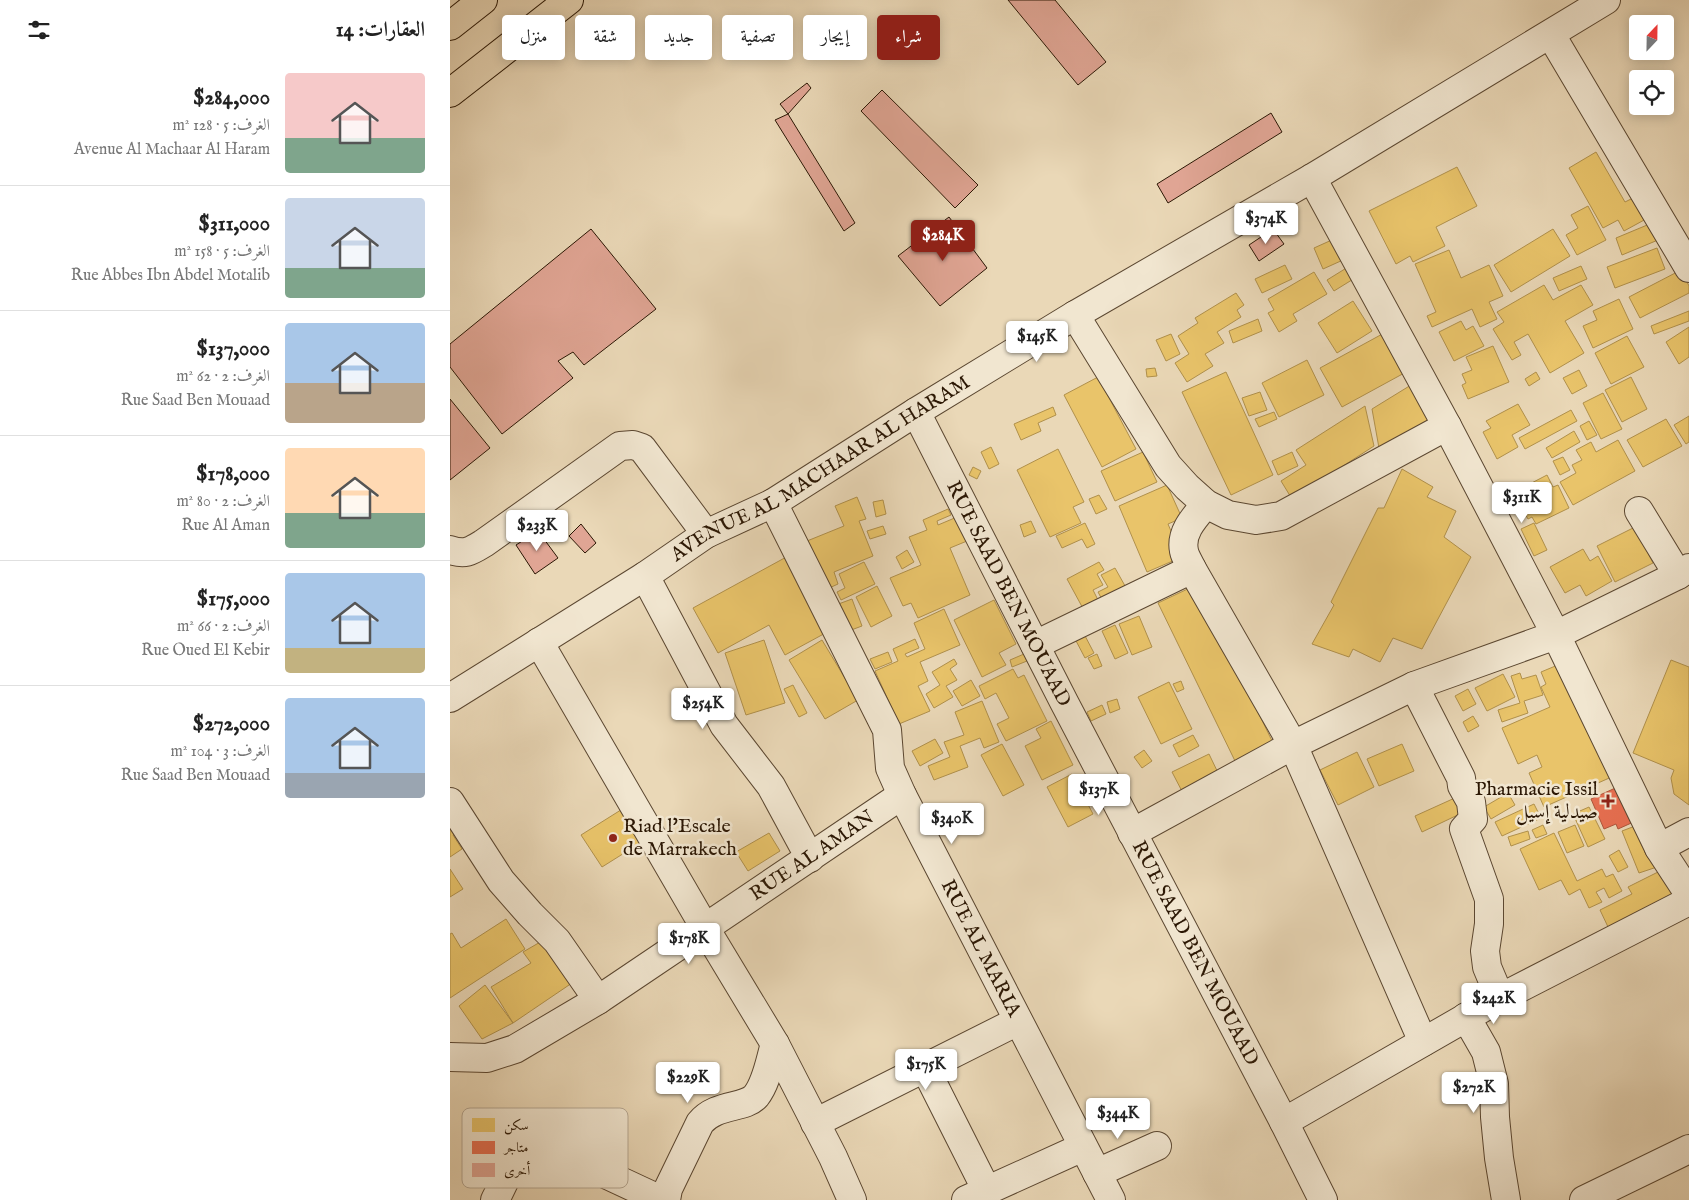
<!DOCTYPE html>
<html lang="ar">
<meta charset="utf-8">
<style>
:root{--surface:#fff;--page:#f6f6f6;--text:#222;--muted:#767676;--line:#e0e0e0;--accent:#8f2418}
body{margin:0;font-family:"IM FELL English",Amiri,serif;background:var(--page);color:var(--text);direction:rtl;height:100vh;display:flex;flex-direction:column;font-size:19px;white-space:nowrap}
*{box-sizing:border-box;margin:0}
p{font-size:16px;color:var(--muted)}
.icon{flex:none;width:28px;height:28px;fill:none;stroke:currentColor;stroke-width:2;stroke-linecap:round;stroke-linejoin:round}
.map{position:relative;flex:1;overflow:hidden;direction:ltr}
.drawer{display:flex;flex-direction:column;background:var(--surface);width:450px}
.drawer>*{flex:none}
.guide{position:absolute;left:15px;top:15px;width:475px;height:45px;direction:rtl;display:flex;gap:10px}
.needle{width:32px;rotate:22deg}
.fabs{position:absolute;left:1179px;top:15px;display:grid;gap:10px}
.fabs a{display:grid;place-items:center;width:45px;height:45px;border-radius:5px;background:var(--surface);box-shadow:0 2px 12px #0003;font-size:25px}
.price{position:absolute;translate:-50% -42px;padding:0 11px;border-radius:5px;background:#fff;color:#222;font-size:16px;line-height:32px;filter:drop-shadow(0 1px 2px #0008)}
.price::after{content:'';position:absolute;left:50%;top:30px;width:15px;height:11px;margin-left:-8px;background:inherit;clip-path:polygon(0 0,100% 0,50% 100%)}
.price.on{background:var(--accent);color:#fff}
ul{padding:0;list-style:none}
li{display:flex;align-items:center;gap:15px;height:125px;padding:0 25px}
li+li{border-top:1px solid var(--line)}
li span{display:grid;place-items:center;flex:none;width:140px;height:100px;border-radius:5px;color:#555}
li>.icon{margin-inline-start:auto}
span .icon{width:60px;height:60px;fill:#fffc;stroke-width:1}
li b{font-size:21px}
h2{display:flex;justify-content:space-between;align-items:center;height:60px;padding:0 25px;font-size:21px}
.chip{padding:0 18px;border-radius:5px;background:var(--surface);box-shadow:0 2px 12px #0003;font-size:18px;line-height:45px}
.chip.on{background:var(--accent);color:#fff}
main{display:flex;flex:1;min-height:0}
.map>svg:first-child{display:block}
.homes{fill:#e9c46a;stroke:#b0904b}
.shops{fill:#e76f51;stroke:#af553a}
.building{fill:#e0a594;stroke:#2b1704}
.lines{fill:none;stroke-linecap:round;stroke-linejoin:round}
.minor-casing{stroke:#5b4731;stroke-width:30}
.major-casing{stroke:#2b1704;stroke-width:30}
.minor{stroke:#f1e6d0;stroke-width:28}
.major{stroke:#ead8b7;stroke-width:28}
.poi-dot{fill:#8f2418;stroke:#f1e6d0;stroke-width:2}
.labels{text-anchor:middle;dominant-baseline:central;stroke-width:5;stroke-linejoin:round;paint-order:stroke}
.street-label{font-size:20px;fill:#2b1704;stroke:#f1e6d0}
.poi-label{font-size:20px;fill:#2b1704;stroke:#f1e6d0;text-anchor:end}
.key{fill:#f1e6d0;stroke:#b6a893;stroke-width:1}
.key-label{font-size:14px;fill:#2b1704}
</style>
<main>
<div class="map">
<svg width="1239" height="1200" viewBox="0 0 1239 1200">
<rect width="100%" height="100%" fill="#ead8b7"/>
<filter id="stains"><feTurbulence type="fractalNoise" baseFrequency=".004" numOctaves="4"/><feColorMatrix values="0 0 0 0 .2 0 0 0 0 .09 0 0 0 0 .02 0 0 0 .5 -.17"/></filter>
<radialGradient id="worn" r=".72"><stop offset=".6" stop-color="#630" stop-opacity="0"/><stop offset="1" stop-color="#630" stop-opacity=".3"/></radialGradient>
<path class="homes" d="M1146 152 1175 202 1183 198 1196 219 1174 231 1168 220 1153 228 1119 168Z
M1007 167 1027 206 986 227 995 246 963 262 960 256 946 264 919 211Z
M1138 206 1156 240 1127 255 1116 235 1128 228 1121 215Z
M1202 223 1208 240 1172 255 1166 238Z
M1103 229 1120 256 1061 292 1044 265Z
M884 239 893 260 873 269 864 248Z
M1207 248 1215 269 1165 288 1157 267Z
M999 250 1011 278 1039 265 1053 296 1039 302 1047 319 1030 327 1022 309 982 327 977 316 986 312 965 264Z
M835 265 842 279 812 293 805 279Z
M1131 266 1137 279 1109 291 1103 278Z
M898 267 905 278 884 291 877 280Z
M1231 270 1239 286V293L1190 318 1179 297Z
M864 272 877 294 843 314 847 321 829 332 818 313 824 310 818 299Z
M1094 285 1103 300 1131 285 1143 305 1115 321 1134 353 1100 373 1078 334 1064 342 1071 355 1062 360 1043 329 1054 322 1047 312Z
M786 293 794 305 787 310 791 317 767 332 774 343 755 354 763 366 737 382 725 363 739 354 728 336 748 323 745 318Z
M1169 299 1183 329 1143 348 1133 326 1147 320 1143 311Z
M903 301 922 331 887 353 868 323Z
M1239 311V321L1204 334 1201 326Z
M808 319 812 331 783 343 779 331Z
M1011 321 1016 330 1023 326 1034 346 1004 361 989 332Z
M1239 327V357L1229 364 1216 342Z
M936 332 958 371 892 407 870 368Z
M721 334 730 354 716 361 706 340Z
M1177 336 1194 367 1161 384 1145 353Z
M1043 346 1059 382 1018 399 1012 385 1016 383 1012 374 1022 370 1016 357Z
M857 360 874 395 829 417 812 383Z
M705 368 707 376 697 377 696 369Z
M1129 370 1137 386 1122 394 1113 378Z
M776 372 823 475 781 495 732 392Z
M1086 372 1090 379 1079 386 1075 379Z
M648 377 686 449 652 467 614 395Z
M1181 377 1197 409 1172 422 1155 390Z
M961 385 980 419 929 448 922 409Z
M810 392 817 410 799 416 792 398Z
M1153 393 1172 429 1151 439 1133 403Z
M1068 404 1080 425 1062 435 1068 447 1047 459 1033 432 1041 428 1036 421Z
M915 406 924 446 842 499 831 481 856 465 846 450Z
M603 407 606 415 588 423 591 431 571 440 564 424Z
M1121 410 1127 421 1075 449 1069 438Z
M824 412 827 419 809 427 805 419Z
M1239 416V442L1236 444 1224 425Z
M1216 419 1232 446 1193 467 1177 440Z
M1139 421 1147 435 1137 440 1130 426Z
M1124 431 1130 442 1102 458 1096 448Z
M1168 440 1185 471 1123 505 1110 482 1126 473 1122 465 1132 460 1126 450 1141 442 1146 452Z
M541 447 549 464 539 469 531 452Z
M608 449 634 502 623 507 631 523 600 537 567 470Z
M693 452 707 482 665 501 651 471Z
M842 452 848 466 828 475 822 461Z
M1113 457 1120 470 1110 475 1103 461Z
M523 467 531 471 527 479 519 475Z
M952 469 983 487 977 497 1006 511 994 537 1021 557 972 649 943 638 930 662 903 649 899 657 862 644 884 605 881 602 928 508H934Z
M1097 475 1103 487 1108 485 1119 508 1086 524 1082 517 1078 519 1071 507 1078 504 1070 489Z
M717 485 732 518 718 524 732 557 697 572 669 506Z
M649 495 657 509 646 514 639 499Z
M407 497 416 519 409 521 423 556 384 572 388 584 377 589 357 541 394 526 385 506Z
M433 500 436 514 426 517 423 502Z
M498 509 501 515 487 521 488 525 507 517 517 541 500 548 520 595 468 618 461 603 453 606 440 578 471 565 459 537 477 530 473 520Z
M581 521 586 532 574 537 570 525Z
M635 523 645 544 637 548 632 539 612 548 606 536Z
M1084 523 1097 550 1084 556 1071 529Z
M433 526 436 534 420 539 417 531Z
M1185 527 1203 563 1165 582 1147 546Z
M1133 549 1140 561 1148 556 1162 581 1136 596 1130 585 1115 593 1100 567Z
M457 550 464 562 452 569 446 557Z
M340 555 381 630 335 655 319 625 268 653 243 608Z
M414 562 425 584 391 600 387 592 395 588 389 574Z
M649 562 654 570 647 574 653 585 643 590 651 606 636 614 617 579Z
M665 568 679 593 655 605 648 592 658 587 651 575Z
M746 585 824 745 786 763 708 603Z
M427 586 442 616 421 627 406 597Z
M402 599 412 626 393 633 383 606Z
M544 600 566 644 549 653 556 665 532 677 504 620Z
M494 609 510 645 470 662 478 681 468 686 480 711 449 724 425 671 448 661 443 649 465 639 469 648 455 654 457 657 475 649 464 623Z
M689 616 702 647 682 655 669 624Z
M665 625 678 653 665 659 652 631Z
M633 632 644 653 635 658 624 637Z
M314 640 335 703 296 715 275 653Z
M372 640 408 700 375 719 339 660Z
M438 652 442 662 425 669 420 659Z
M574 654 577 661 562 667 560 660Z
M647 654 652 666 644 669 638 658Z
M504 659 507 664 500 669 507 680 496 686 503 697 484 708 476 694 490 685 482 672Z
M1221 660 1239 667V805L1224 794 1221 778 1224 770 1183 753Z
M1115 662 1166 775 1094 807 1079 773 1092 767 1087 755 1068 764 1052 728 1100 707 1091 687 1096 684 1091 672Z
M563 669 568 678 574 675 597 721 556 741 547 724 559 718 546 693 535 699 529 686Z
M1070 673 1072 679 1086 675 1093 695 1074 701 1078 713 1052 722 1048 710 1070 703 1061 676Z
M1053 674 1065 697 1037 711 1025 688Z
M521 680 530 696 512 706 503 691Z
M731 681 734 689 727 692 723 684Z
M719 682 742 729 711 744 688 697Z
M343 685 357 713 349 717 334 689Z
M1018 689 1026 704 1013 711 1005 696Z
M667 699 670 709 660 713 657 702Z
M532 701 549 742 534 748 530 738 510 746 518 767 484 780 478 766 500 757 494 742 514 735 505 712Z
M652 705 656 714 641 721 637 712Z
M1023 716 1029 726 1018 732 1013 722Z
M601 721 623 765 592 780 575 746 591 738 586 729Z
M743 735 749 746 729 757 723 745Z
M485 739 493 753 470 766 462 751Z
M552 744 574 785 553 796 531 755Z
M952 744 964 771 929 786 917 759Z
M694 750 702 761 692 768 684 757Z
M907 752 924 787 888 805 870 770Z
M759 754 771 779 735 797 722 772Z
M622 774 643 814 618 827 597 787Z
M1058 793 1065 805 1041 819 1034 807Z
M1007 797 1014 812 972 832 965 816Z
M1084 804 1091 818 1052 836 1045 822Z
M1139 807 1155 839 1138 847 1123 814Z
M174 808 195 840 152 867 131 835Z
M0 818 9 831 3 835 12 849 0 857Z
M1193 823 1210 866 1189 873 1172 831Z
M1093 825 1097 834 1086 838 1082 830Z
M1125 825 1134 846 1117 853 1108 832Z
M1078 831 1080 839 1061 846 1058 837Z
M319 833 330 851 298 871 286 852Z
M1104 833 1127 881 1152 869 1156 877 1163 874 1172 891 1159 898 1154 888 1146 892 1152 902 1139 908 1130 889 1119 895 1111 880 1089 890 1070 849Z
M1169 850 1178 867 1168 872 1159 856Z
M1218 867 1230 892 1159 929 1150 910 1182 894 1178 887Z
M0 869 13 889 0 897Z
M56 919 75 949 0 998V934L2 933 11 948Z
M92 941 122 983 63 1023 41 987 81 963 73 952Z
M35 985 63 1023 32 1039 9 1006Z"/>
<path class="shops" d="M1172 785 1188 820 1168 829 1166 824 1154 829 1141 799Z"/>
<path class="building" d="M558 0H605L656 62 628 85Z
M357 83 361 88 338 114 330 104Z
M432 90 528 185 505 208 411 111Z
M821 113 832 132 718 203 707 184Z
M338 114 405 223 394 231 325 120Z
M499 217 537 268 490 306 448 256Z
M141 229 206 309 134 365 123 352 108 361 123 378 52 434 0 367V344Z
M823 229 834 244 809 261 799 245Z
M0 399 40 448 0 480Z
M131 524 146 543 135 553 119 536Z
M88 531 108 558 85 574 66 545Z"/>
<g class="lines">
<g class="minor-casing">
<g id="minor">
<path d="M1101 35 1239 268"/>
<path d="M862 178 997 426 1106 635 1209 848 1239 894"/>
<path d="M625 315 718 466 737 487 756 504 778 515 806 520 831 516 997 426"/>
<path id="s1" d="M466 412 614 702 834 1122 873 1200"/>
<path id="s2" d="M323 503 437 730 440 768 452 795 661 1200"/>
<path d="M756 504C745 517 730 532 734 551 735 557 740 564 742 569L843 745 973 1042"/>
<path d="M1189 511 1228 575"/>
<path d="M0 550C16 555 21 551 34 543L170 446 183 445 192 448 256 534"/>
<path d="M195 576 274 725 321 786 360 858"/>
<path d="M89 642 255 928 325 1044 383 1157 402 1200"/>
<path d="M585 645 742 569"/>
<path d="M964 686 1011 778 1012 786 1021 802 1023 819 1014 829 1039 899V924L1035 951 1037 967 1050 998"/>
<path id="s3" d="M0 698 195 576 256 534 323 503 466 412 625 315 862 178 1156 0"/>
<path d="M0 802 51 881 80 914 107 941 148 1000"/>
<path d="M682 833 843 745 964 686 1106 635 1228 575 1239 568"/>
<path d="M1209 848 1239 832"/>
<path d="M1016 1017 1036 1052 1044 1084 1045 1117 1049 1158 1056 1200"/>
<path id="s4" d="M0 1057 37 1058 65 1049 148 1000 452 795"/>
<path d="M475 1068 537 1191"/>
<path d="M834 1122 1050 998 1239 901"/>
<path d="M365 1123 568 1021"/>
<path d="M647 1173 707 1146"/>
<path d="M45 1200C52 1188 66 1152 76 1145 80 1142 87 1144 91 1144L211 1200"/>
<path d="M216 1200 218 1189 250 1123C266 1103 295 1109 306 1096 317 1082 320 1060 325 1044"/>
<path d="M516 1200 633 1147"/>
<path d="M1134 1200 1239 1149"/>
</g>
</g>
<g class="major-casing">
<path id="major" d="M0 26 33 0
M0 93 119 0"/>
</g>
<use href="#minor" class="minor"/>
<use href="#major" class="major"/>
</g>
<g class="poi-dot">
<path d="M1155.5 793.5h5v5h5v5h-5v5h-5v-5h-5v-5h5z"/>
<circle cx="163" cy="838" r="5"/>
</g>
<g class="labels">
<g class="street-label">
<text stroke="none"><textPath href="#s3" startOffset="436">AVENUE AL MACHAAR AL HARAM</textPath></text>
<text stroke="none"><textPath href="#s1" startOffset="204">RUE SAAD BEN MOUAAD</textPath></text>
<text stroke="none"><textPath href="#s4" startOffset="421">RUE AL AMAN</textPath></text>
<text stroke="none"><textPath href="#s2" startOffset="494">RUE AL MARIA</textPath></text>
<text stroke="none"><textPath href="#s1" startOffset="609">RUE SAAD BEN MOUAAD</textPath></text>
</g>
<g class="poi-label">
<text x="1148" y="789">Pharmacie Issil<tspan x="1148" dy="23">صيدلية إسيل</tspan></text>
<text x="173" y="826" text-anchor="start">Riad l'Escale<tspan x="173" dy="23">de Marrakech</tspan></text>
</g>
</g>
<rect x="12" y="1108" width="166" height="80" rx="8" class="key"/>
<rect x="22" y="1118" width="23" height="14" fill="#e9c46a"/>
<rect x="22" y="1141" width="23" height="13" fill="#e76f51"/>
<rect x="22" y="1163" width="23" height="14" fill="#e0a594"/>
<g class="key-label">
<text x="54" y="1130">سكن</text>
<text x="54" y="1152">متاجر</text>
<text x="54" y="1175">أخرى</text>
</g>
<rect width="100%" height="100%" filter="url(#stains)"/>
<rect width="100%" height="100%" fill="url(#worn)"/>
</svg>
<div class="fabs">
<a><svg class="needle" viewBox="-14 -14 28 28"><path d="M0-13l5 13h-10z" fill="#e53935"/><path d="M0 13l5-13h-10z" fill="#767676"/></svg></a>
<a><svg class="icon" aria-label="locate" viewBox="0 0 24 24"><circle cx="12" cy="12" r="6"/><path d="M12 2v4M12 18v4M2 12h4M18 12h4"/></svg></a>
</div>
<b class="price" style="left:816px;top:245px">$374K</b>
<b class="price on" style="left:493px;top:262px">$284K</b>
<b class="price" style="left:587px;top:363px">$145K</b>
<b class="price" style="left:1072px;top:524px">$311K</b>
<b class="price" style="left:87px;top:552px">$233K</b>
<b class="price" style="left:253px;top:730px">$254K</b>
<b class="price" style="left:649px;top:816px">$137K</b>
<b class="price" style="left:502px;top:845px">$340K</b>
<b class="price" style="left:239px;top:965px">$178K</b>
<b class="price" style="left:1044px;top:1025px">$242K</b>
<b class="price" style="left:476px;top:1091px">$175K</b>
<b class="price" style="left:238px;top:1104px">$229K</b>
<b class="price" style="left:1024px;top:1114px">$272K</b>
<b class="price" style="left:668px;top:1140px">$344K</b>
<div class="guide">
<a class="chip on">شراء</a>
<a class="chip">إيجار</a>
<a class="chip">تصفية</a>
<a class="chip">جديد</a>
<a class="chip">شقة</a>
<a class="chip">منزل</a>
</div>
</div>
<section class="drawer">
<h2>العقارات: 14<svg class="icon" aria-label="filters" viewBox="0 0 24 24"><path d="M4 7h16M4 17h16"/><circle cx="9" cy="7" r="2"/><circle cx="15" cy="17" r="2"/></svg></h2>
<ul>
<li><span style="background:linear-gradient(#f6c9c9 65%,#7fa58c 0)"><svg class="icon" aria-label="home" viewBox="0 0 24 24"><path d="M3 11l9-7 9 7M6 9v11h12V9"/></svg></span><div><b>$284,000</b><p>الغرف: 5 · 128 m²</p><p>Avenue Al Machaar Al Haram</p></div></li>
<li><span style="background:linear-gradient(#c9d6e8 70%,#7fa58c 0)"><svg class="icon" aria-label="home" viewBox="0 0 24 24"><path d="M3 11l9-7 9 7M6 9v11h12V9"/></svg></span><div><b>$311,000</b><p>الغرف: 5 · 158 m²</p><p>Rue Abbes Ibn Abdel Motalib</p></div></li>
<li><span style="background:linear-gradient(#a9c7e8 60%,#b9a48a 0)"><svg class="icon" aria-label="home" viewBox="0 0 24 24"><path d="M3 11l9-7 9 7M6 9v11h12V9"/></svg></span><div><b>$137,000</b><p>الغرف: 2 · 62 m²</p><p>Rue Saad Ben Mouaad</p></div></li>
<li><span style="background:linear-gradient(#ffd9b3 65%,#7fa58c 0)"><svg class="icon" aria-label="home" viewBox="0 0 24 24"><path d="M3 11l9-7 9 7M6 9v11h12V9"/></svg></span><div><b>$178,000</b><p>الغرف: 2 · 80 m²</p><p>Rue Al Aman</p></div></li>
<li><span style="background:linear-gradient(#a9c7e8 75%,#c2b280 0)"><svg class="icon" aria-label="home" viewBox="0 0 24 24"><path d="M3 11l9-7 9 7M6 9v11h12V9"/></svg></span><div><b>$175,000</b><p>الغرف: 2 · 66 m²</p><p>Rue Oued El Kebir</p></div></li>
<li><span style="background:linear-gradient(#a9c7e8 75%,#9aa5b1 0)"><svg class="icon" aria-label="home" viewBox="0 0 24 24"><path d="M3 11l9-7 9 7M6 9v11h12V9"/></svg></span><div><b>$272,000</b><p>الغرف: 3 · 104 m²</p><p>Rue Saad Ben Mouaad</p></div></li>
</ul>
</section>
</main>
